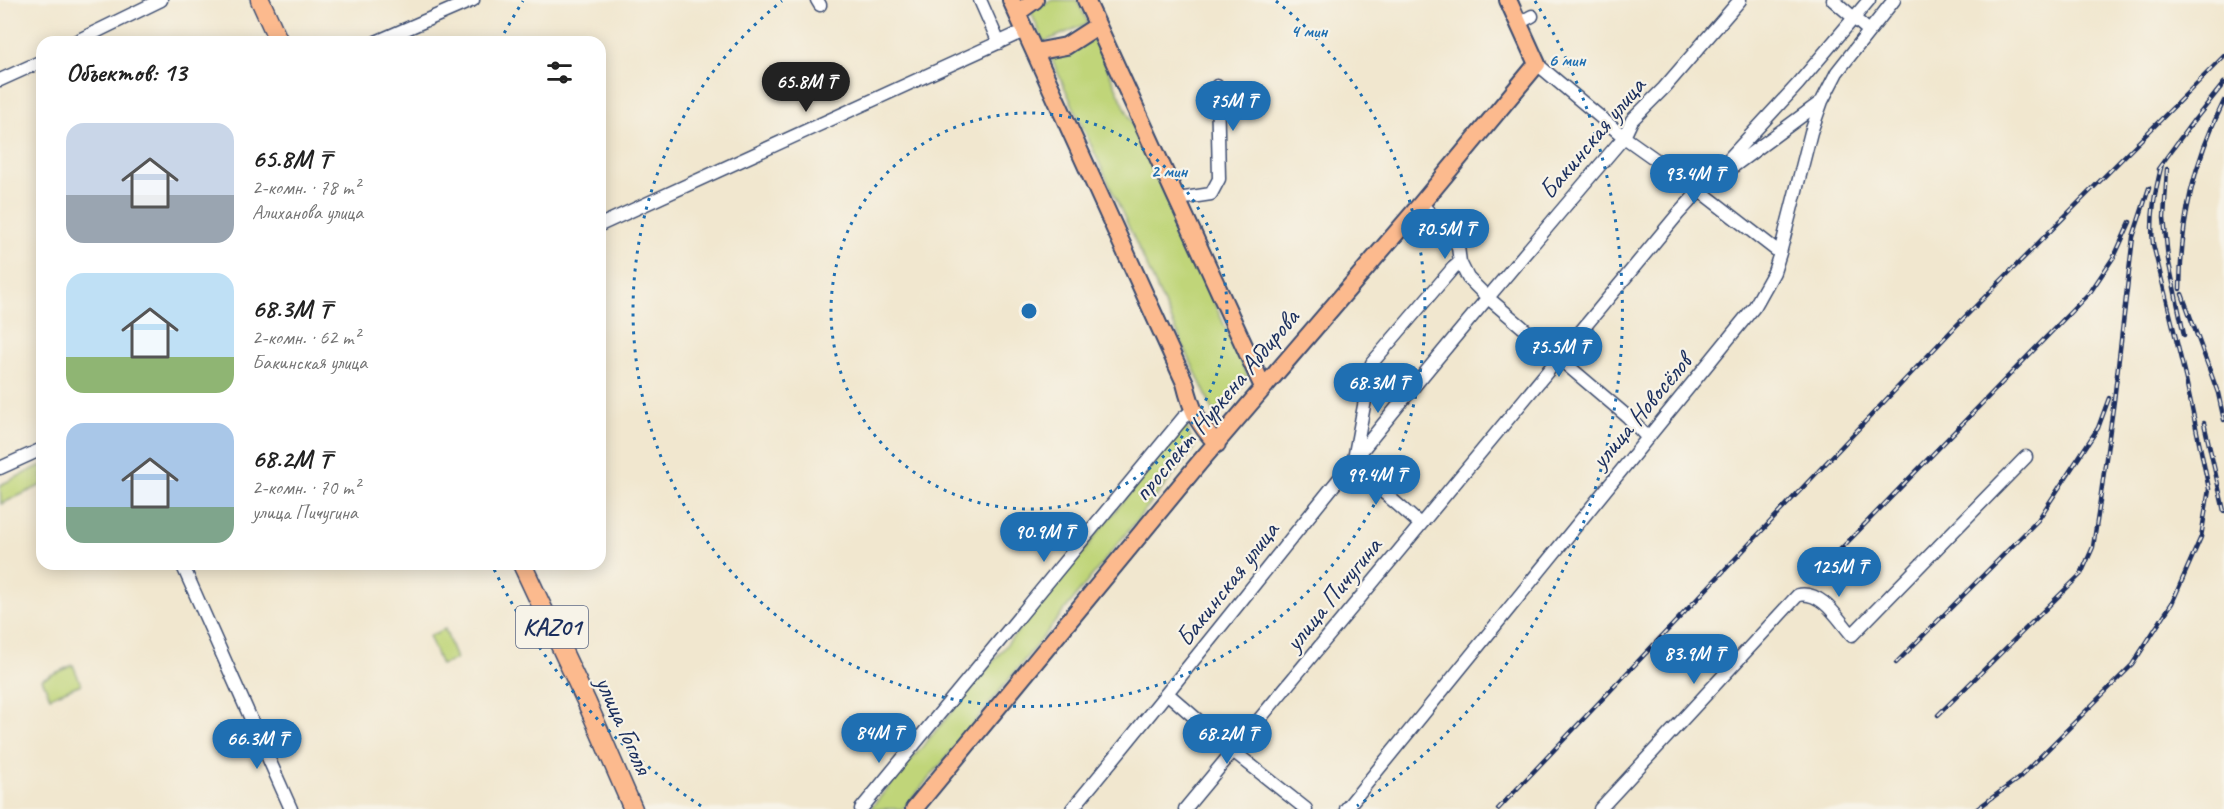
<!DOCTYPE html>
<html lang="ru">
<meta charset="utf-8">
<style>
:root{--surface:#fff;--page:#f6f6f6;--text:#222;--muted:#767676;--accent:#1f6fb2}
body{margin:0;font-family:Caveat,sans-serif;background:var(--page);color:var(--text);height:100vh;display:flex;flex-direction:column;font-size:22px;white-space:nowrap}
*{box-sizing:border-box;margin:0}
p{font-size:20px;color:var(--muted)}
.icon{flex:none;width:33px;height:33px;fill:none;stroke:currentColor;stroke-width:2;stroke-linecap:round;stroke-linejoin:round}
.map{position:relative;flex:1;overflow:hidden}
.panel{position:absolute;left:36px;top:36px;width:570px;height:534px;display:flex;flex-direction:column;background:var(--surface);border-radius:18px;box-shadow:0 3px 15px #0003}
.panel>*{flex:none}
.price{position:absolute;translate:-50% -51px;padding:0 14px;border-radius:21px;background:var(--accent);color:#fff;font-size:20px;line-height:39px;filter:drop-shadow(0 2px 3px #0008)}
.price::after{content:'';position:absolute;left:50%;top:36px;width:18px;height:14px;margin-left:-9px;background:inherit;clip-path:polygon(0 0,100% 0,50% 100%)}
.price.selected{background:#222;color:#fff}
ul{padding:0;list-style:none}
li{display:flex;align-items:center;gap:18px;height:150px;padding:0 30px}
li span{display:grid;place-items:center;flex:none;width:168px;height:120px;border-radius:18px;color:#555}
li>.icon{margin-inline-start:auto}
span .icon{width:72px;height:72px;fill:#fffc;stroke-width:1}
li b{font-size:26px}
h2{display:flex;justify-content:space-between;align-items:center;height:72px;padding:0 30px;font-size:26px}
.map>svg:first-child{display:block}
.green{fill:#c0d579;stroke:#6e826c;stroke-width:1.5}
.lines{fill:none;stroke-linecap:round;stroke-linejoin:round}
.minor-casing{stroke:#3b4b6f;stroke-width:15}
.major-casing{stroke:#3b4b6f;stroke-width:20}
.highway-casing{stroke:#3b4b6f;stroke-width:21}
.minor{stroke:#fff;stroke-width:12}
.major{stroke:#fcba8e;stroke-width:16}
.highway{stroke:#fcba8e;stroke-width:18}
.rail-casing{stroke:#1b2f5e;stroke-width:4.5}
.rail{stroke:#f7f3e8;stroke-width:2;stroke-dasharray:7;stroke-linecap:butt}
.ring{fill:none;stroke:#1f6fb2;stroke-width:3;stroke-dasharray:3 6}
.labels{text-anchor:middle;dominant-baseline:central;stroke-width:4.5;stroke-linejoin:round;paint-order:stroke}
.shield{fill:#f7f3e8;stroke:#5d6a87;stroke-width:1.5}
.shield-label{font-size:24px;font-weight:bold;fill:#1b2f5e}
.street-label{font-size:26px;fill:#1b2f5e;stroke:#f7f3e8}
.centre{fill:#1f6fb2;stroke:#f7f3e8;stroke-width:3}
.ring-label{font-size:18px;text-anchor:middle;font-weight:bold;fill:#1f6fb2;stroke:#f7f3e8;stroke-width:4.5;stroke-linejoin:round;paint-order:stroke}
</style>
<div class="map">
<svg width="2224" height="809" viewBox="0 0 2224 809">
<rect width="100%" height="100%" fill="#f7f3e8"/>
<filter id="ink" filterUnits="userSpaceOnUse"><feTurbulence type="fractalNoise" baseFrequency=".0167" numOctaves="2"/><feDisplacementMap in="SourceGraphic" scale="12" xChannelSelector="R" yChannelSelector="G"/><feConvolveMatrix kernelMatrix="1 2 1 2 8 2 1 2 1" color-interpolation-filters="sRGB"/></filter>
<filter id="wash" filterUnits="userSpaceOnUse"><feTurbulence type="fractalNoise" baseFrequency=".008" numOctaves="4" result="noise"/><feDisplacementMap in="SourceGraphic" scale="24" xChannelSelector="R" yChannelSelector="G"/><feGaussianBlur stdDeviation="1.35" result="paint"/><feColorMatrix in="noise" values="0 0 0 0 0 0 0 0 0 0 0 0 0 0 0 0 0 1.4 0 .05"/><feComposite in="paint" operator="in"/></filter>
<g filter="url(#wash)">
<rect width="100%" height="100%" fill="#f1e7cf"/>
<path class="green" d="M1052 0H1077L1088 23 1044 42 1030 10Z
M1094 39 1248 377 1217 419 1051 58Z
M1186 424 1194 449 941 764 903 809H870L974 685Z
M42 465V485L1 504 0 485Z
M445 629 456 659 441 665 429 636Z
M73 665 81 684 50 697 42 679Z"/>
</g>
<g filter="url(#ink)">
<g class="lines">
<g class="minor-casing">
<path id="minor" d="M817 0 820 5
M980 0 999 43
M1833 0 1869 31
M1519 23 1532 16
M75 42 161 0
M376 42 473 0
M1537 64 1624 137 1700 191 1780 253
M0 80 42 61
M1723 174 1822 101
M1178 199 1211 194 1219 179 1217 86
M1421 204 1452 235 1458 247 1460 262 1468 278 1487 297 1628 417 1648 438
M600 225 1026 30
M1354 459 1372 363 1453 268 1460 262
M1351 464 1420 524
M0 468 42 449
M182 564 291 809
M1168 694 1233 751 1306 809
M861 809 1183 418 1192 411
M1072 809C1167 695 1258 579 1351 464 1440 353 1532 245 1624 137L1632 120 1664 88 1740 0
M1185 809 1678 214 1798 84 1869 0
M1346 809 1755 306 1774 272 1780 253 1811 132 1822 101 1837 72 1894 0
M1600 809 1798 595C1822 590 1838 619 1852 635L2026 457"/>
</g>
<g class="major-casing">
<path id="major" d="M1011 0 1185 383C1192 411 1197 422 1217 444
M1086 0 1263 387
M1017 13 1035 0
M1035 52 1066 46 1097 26
M914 809 1199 463 1421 204 1537 64 1508 0"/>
</g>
<g class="highway-casing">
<path id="highway" d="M260 0 279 42
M522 564 587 703 633 809"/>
</g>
<use href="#minor" class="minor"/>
<use href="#major" class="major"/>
<use href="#highway" class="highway"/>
<g class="rail-casing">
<path id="rail" d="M2189 127 2224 83
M2158 169 2193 121
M2167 169 2164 218 2168 259 2184 335
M2180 289C2181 219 2193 163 2224 101
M2182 294 2218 393 2224 420
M2204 423 2224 511
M1834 556 2091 291 2115 255 2130 222
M1896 663 2038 520 2098 428 2109 398
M1938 715 2081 574 2093 547 2099 508 2114 401 2133 237 2149 188
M1498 809 1955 327 2224 56
M1977 809 2019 778 2132 665 2172 603 2201 537 2209 489 2186 380 2153 244C2150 216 2155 191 2162 164"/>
</g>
<use href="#rail" class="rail"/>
</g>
</g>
<g class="ring">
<circle cx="1029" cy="311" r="198"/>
<path d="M1276 1A396 396 0 1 1 782 1"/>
<path d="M701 806A594 594 0 0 1 493 567M500 41A594 594 0 0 1 523 1M1535 1A594 594 0 0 1 1357 806"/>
</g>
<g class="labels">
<rect class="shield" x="516" y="606" width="72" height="42" rx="4.5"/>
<g class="shield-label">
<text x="552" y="627">KАZ01</text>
</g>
<g class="street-label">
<text transform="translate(1592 138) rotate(-50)">Бакинская улица</text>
<text transform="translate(1216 405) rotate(-50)">проспект Нуркена Абдирова</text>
<text transform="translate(1641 411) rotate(-50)">улица Новосёлов</text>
<text transform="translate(1227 584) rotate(-52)">Бакинская улица</text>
<text transform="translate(1333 594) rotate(-51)">улица Пичугина</text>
<text transform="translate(624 725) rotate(66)">улица Гоголя</text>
</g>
</g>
<circle cx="1029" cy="311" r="9" class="centre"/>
<g class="ring-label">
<text x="1309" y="37">4 мин</text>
<text x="1567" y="66">6 мин</text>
<text x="1169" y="177">2 мин</text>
</g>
</svg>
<b class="price selected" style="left:806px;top:113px">65.8M ₸</b>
<b class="price" style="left:1233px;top:132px">75M ₸</b>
<b class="price" style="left:1694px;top:205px">93.4M ₸</b>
<b class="price" style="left:1445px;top:260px">70.5M ₸</b>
<b class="price" style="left:1559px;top:378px">75.5M ₸</b>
<b class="price" style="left:1378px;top:414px">68.3M ₸</b>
<b class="price" style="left:1376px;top:506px">99.4M ₸</b>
<b class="price" style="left:1044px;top:563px">90.9M ₸</b>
<b class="price" style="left:1839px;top:598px">125M ₸</b>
<b class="price" style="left:1694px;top:685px">83.9M ₸</b>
<b class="price" style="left:879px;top:764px">84M ₸</b>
<b class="price" style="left:1227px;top:765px">68.2M ₸</b>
<b class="price" style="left:257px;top:770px">66.3M ₸</b>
<section class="panel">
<h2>Объектов: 13<svg class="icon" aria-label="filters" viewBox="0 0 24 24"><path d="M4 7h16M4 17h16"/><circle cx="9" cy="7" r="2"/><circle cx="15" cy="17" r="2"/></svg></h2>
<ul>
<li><span style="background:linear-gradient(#c9d6e8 60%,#9aa5b1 0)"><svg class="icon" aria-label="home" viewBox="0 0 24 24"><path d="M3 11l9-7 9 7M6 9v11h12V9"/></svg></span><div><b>65.8M ₸</b><p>2-комн. · 78 m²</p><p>Алиханова улица</p></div></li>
<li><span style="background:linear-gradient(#bfe0f5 70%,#8fb573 0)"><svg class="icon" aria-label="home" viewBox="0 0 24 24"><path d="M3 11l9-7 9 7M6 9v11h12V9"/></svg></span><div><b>68.3M ₸</b><p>2-комн. · 62 m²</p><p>Бакинская улица</p></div></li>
<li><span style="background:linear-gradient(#a9c7e8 70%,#7fa58c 0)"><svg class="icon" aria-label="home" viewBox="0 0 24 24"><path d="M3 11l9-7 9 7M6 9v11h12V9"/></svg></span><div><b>68.2M ₸</b><p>2-комн. · 70 m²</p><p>улица Пичугина</p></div></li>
</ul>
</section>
</div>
